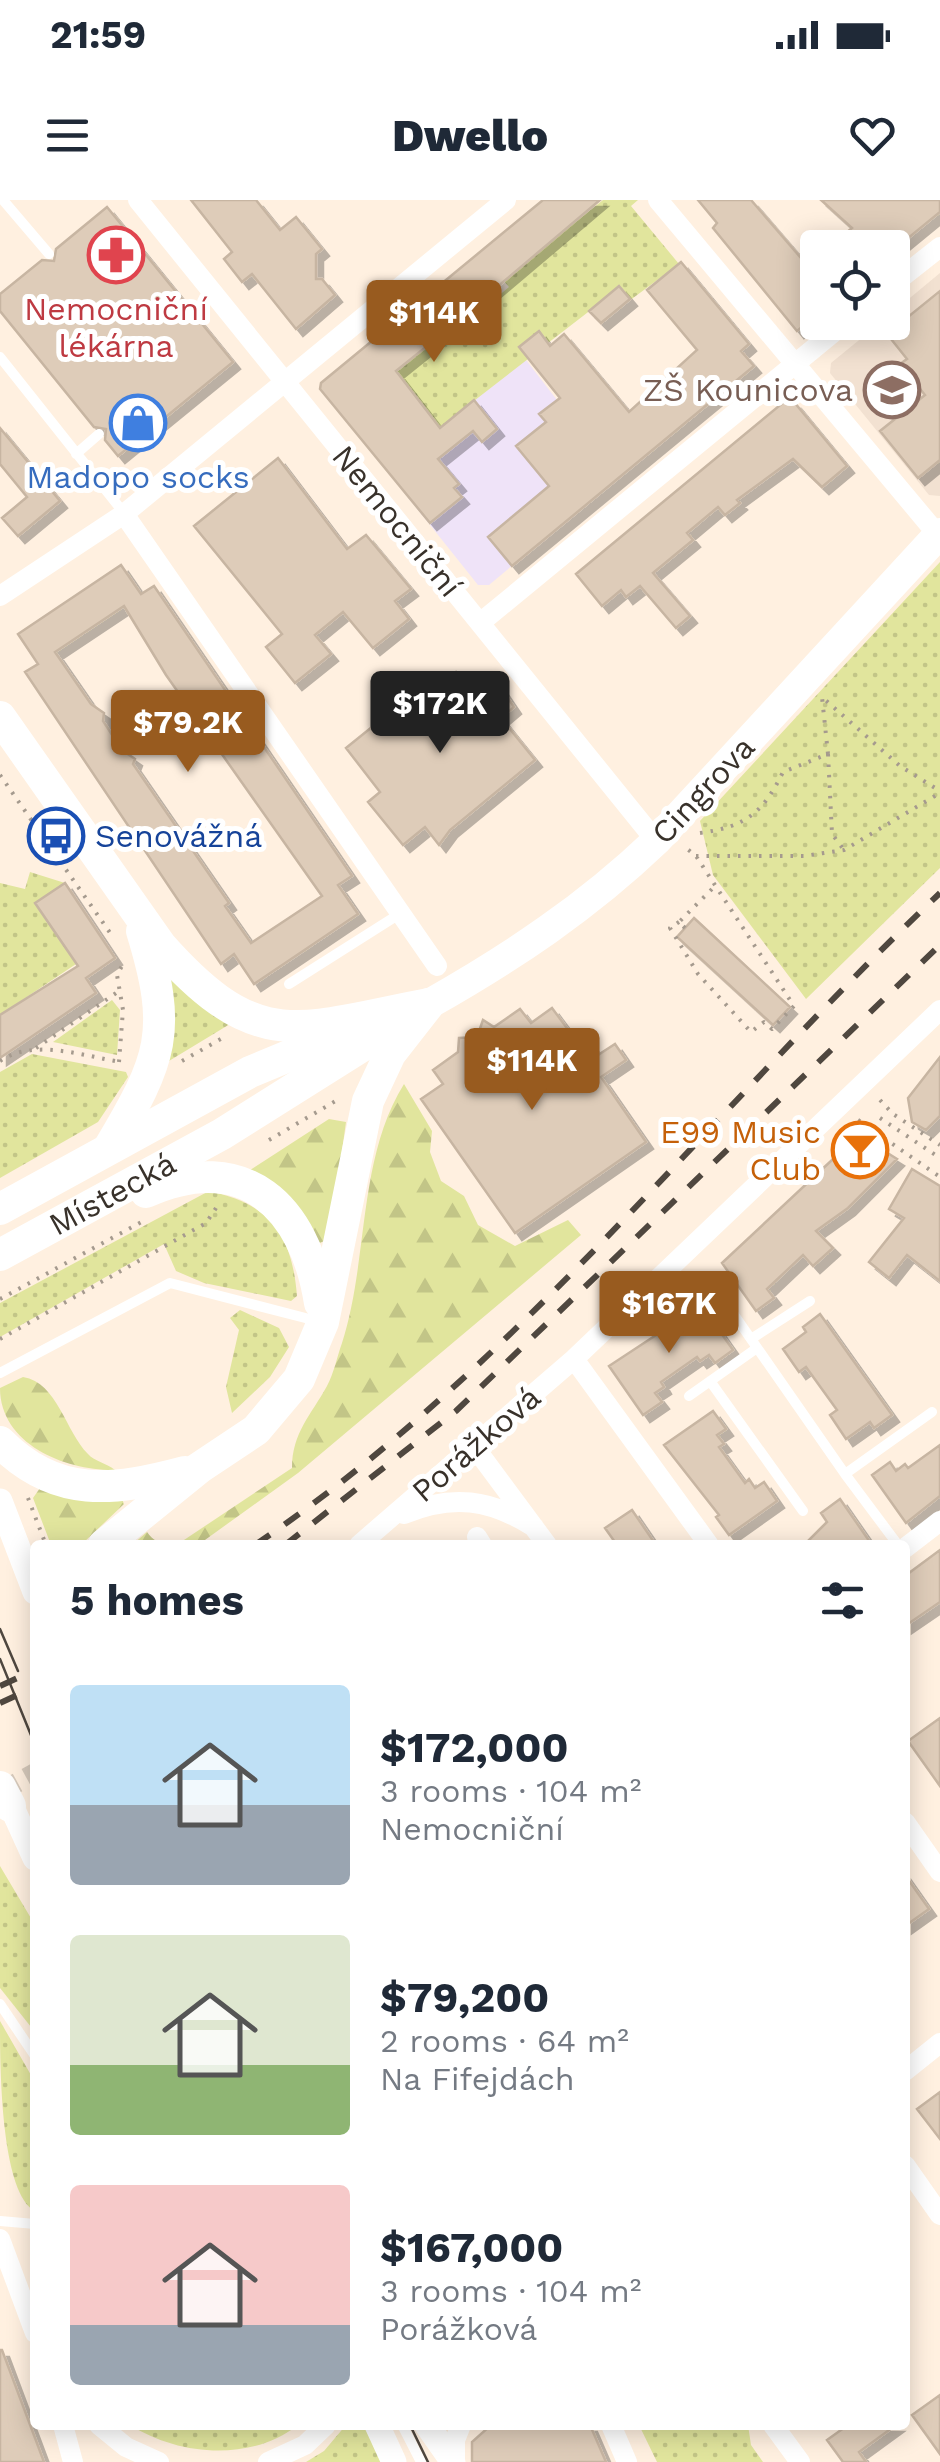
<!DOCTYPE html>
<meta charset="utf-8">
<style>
:root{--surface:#fff;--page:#f6f6f7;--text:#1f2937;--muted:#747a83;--accent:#985b1f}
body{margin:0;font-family:"Work Sans",sans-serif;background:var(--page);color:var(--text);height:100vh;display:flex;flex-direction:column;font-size:38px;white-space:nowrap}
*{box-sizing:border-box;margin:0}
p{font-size:32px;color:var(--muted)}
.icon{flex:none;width:55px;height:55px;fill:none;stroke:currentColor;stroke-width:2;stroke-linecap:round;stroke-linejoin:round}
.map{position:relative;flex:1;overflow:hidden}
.sheet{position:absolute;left:30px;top:1340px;width:880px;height:890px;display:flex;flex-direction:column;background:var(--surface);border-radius:10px;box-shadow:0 5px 25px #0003}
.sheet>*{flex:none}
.fabs{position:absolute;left:800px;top:30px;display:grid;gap:20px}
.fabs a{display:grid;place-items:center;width:110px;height:110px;border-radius:10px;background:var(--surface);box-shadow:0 5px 25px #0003;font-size:50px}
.price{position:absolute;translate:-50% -85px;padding:0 22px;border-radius:10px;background:var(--accent);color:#fff;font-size:32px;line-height:65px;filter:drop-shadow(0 2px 5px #0008)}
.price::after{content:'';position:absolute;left:50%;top:60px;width:30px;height:22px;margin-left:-15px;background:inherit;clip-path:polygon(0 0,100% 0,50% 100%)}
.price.current{background:#222;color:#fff}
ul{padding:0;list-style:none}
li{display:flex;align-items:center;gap:30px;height:250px;padding:0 40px}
li span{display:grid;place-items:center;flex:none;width:280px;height:200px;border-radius:10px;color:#555}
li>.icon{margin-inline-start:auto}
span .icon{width:120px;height:120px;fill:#fffc;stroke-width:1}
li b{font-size:42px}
h2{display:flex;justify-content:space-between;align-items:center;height:120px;padding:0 40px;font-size:42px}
.status{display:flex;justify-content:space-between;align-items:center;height:70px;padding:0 50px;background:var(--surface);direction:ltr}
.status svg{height:28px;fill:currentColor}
header{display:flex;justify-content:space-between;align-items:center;height:130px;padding:0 40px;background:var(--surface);font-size:45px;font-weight:800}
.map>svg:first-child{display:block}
.commercial{fill:#efe3f8}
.education{fill:#f2e1d1}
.grass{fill:url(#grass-dots)}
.forest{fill:url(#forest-firs)}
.building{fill:#deccb9;stroke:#c7b5a2;stroke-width:2.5;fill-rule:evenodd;filter:url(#shadow)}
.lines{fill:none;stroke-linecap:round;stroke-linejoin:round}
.minor-tunnel{stroke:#d7cabc;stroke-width:20;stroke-dasharray:20 10;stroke-linecap:butt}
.path{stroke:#a59a8e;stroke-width:4;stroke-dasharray:2.5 8;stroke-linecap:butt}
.service{stroke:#fff;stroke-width:10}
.minor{stroke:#fff;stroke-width:20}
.tertiary{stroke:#fff;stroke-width:25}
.primary{stroke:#fff;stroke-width:30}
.trunk{stroke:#fff;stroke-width:32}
.tram{stroke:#4f473f;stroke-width:2.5}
.rail{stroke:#4f473f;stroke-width:6;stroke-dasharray:18 18;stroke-linecap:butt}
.labels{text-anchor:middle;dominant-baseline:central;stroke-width:10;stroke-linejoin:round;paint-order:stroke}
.health-label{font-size:32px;fill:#be3a42;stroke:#fff}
.education-label{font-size:32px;fill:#785e54;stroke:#fff;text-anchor:end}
.shop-label{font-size:32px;fill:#366cbe;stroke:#fff}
.street-label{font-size:32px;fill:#38312a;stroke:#fff}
.transit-label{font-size:32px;fill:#164399;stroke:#fff;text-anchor:start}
.food-label{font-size:32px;fill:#c56008;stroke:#fff;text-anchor:end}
</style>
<div class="status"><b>21:59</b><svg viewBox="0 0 49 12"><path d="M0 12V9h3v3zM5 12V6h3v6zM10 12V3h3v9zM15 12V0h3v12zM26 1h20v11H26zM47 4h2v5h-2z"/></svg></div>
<header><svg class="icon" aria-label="menu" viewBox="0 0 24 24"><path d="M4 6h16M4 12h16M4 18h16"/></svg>Dwello<svg class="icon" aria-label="heart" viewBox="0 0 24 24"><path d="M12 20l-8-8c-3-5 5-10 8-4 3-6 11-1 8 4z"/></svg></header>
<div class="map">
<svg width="940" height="2262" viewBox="0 0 940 2262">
<defs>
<pattern id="grass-dots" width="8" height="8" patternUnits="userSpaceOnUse" patternTransform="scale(2.5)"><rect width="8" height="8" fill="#e1e59d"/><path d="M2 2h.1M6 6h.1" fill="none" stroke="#c2c587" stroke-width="1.8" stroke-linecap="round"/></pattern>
<pattern id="forest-firs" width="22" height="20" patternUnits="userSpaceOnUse" patternTransform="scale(2.5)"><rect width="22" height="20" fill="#e1e59d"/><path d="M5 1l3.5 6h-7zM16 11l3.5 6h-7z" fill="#c2c587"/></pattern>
<filter id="shadow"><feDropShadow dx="7" dy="7" stdDeviation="0" flood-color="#0004"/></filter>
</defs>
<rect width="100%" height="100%" fill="#fff0e0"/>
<path class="commercial" d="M526 160 557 200V328L489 385H478L363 241 414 198 439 228Z"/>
<path class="education" d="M940 73V296L929 295 830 173 831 163 880 123 892 122 893 112Z"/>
<path class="grass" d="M603 0H638L631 6 679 64 629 101 618 89 548 143 538 132 519 147 528 159 439 228 376 189 445 132 450 137 467 123 463 117 493 92 497 97 509 87 503 80Z
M940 362V668L806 799 713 675 700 621Z
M30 672 65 683 35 704 76 764 0 815V683L25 689Z
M162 759 230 824 164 864Z
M112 800 120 810 117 855 53 842Z
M32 854 126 872 128 877 98 922 0 978V872Z
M209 991C270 1004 292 1034 297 1096L291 1101 204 1083 176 1071 164 1044 0 1137V1103Z
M240 1110 279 1128 289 1147 270 1177 232 1213 226 1187 239 1130 230 1118Z
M0 1666 35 1725V1832L0 1788Z
M0 1821 35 1882V2011C0 1993 0 1862 0 1821Z
M130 2225H298C251 2262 179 2256 130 2225Z
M346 2225H369L385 2262H306L324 2251Z
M639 2225H748L751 2245 763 2262H657Z"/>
<path class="forest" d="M404 884 432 931 430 952 441 981 464 996 478 1025 515 1046 568 1020 581 1035 298 1273 198 1345H132L147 1332C156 1345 166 1345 181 1342L292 1268C292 1233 311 1215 327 1186 334 1173 337 1157 342 1143 369 1059 357 960 404 884Z
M329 919 346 922 330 1038 320 1043 247 972Z
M23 1177C58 1183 65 1231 88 1254 94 1261 106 1263 115 1270 67 1271 0 1245 0 1188Z
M40 1288 122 1299 124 1304 81 1345H51L33 1298Z"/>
<path class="building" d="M191 0H256L280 30 296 17 322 49 316 54V79H322L335 95 296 129 252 74 242 82 224 59 232 52Z
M543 0H600L464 115 469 122 452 136 447 130 396 171 440 228 474 200 497 229 482 242 473 231 438 259 459 284 454 288 462 297 430 323 320 189 321 183Z
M698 0H751L807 65 818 56V114L797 131 713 28 717 23Z
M821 0H940V12L896 48H828L852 28Z
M107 7 233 162 118 256 105 240 106 229 94 227 0 111V94L42 60 54 61 56 49Z
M681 62 749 144 741 151 754 166 512 366 488 337 549 286 516 246 546 222 539 214 560 198 519 147 539 131 550 146 564 134 629 212 697 150 647 90Z
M619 86 630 99 601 123 589 111Z
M940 91V260L918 278 880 231 925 195 900 164 907 159 887 134Z
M785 201 794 202 847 266 822 287 793 259 737 300 740 303 725 315 718 307 687 333 693 340 653 373 690 416 676 428 640 386 626 397 621 390 602 406 576 374Z
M0 228 60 301 18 336 2 318 27 297 0 264Z
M278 258 347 349 366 335 411 389 395 401 409 419 373 448 343 412 315 435 331 454 295 483 266 447 282 434 194 326Z
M121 365 141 394 154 386 352 676 338 685 358 714 254 784 234 754 221 764 25 472 38 464 18 434ZM124 406 166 475 322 696 251 743 225 706 229 703 133 564 135 559 122 550 103 521 104 513 91 504 55 452Z
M456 472 471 490 486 478 497 482 514 507 501 518 535 560 450 630 439 645 425 627 403 645 368 602 380 592 346 548 435 476 441 485Z
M65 683 115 758 86 778 96 793 0 858V815L78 766 35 703Z
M694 718 790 807 773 825 677 737Z
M552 808 578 843 586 837 598 855 615 844 626 860 601 877 646 942 515 1033 421 899 443 884 433 870 458 852 459 838 477 837 483 820 494 827 520 809 531 823Z
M940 857V916L926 930 912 922 908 898Z
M870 942 897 959 848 1008 816 1031 833 1048 813 1066 803 1055 767 1089 774 1098 756 1111 722 1063 848 945Z
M912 969 940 986V1081L907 1055 889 1078 869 1062 904 1018 889 1009Z
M699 1102 733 1150 715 1163 709 1155 700 1161 697 1157 661 1182 664 1187 655 1193 662 1202 643 1215 609 1166 682 1118Z
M820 1114 892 1215 874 1228 870 1222 846 1239 830 1215 837 1210 806 1167 799 1172 783 1149 806 1132 803 1127Z
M713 1211 726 1229 717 1235 724 1244 719 1247 745 1283 749 1279 755 1288 764 1282 777 1301 729 1335 716 1317 719 1315 664 1245Z
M940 1245V1296L906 1323 872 1275 890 1262 896 1271 905 1264 908 1268Z
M840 1299 872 1345H804L827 1322 821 1313Z
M632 1310 656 1345H617L605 1328Z
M940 1350V1402L905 1426V1376Z
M940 1518V1586L908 1541Z
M905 1675 929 1709 905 1726Z
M940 1892V1939L917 1909Z
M0 2150H2L44 2262H0Z
M940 2195V2254L912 2215Z
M491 2225H590L606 2262H472V2242Z
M848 2225H896L859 2252 866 2262H843L827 2240Z"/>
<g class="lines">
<path class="minor-tunnel" d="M0 1592 35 1573"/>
<path class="path" d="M828 554 832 634 844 650
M0 575 113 737
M700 633C745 627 763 613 783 572L828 554 822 497 900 566 940 591
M696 656H804L844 650 940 593
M679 722 670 728 698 774 751 832 764 822 772 829 794 806 696 656 686 648
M685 728 679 722 713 688
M36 848 119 791
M0 861C34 838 83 856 121 862
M182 861 226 836
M119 862 123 810 117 775 123 764
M880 900 893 914 940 945
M880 918 940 958
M858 920 940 977
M269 940 339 899
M0 1099 145 1020
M0 1139 206 1023 216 1008
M28 1298 46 1345"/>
<path class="service" d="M3 0 49 54
M0 157 124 313
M76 254 99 234
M289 784 401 713
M712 1083 845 1274
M751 1139 810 1101
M0 1173 170 1083 317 1121
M710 1181 803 1311
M689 1196 757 1148
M898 1345 845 1274 932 1212
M0 1804 35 1856
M0 2021 35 2024
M402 2225 421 2262"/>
<path class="minor" d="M138 0 656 641
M658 0 938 335
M892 85 940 47
M124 314 437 766
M0 396 124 314 506 0
M480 423 846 122
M574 1159 709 1345
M473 1245 547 1345
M404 1314C452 1294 490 1299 534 1327
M477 1337 482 1345
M359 1345 574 1159 940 810
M905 1348 940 1321
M905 1622 940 1672
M905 1871 940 1843
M905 1965 940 2015
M0 2039 35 2133
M63 2225 73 2262
M99 2225 126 2247 159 2262
M611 2225 627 2262
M773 2225 800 2262
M268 2262 305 2245 326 2225
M455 2262V2240L461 2225"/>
<path class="tertiary" d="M0 1301 35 1392
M4 1590 35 1658
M377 2225 394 2262
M427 2225 453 2262"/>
<path class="primary" d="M429 804C512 757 587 707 656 641L940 333"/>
<g class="trunk">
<path d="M0 517 161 746C258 855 297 829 429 804"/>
<path d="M109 948C162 859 173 832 142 731"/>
<path d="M146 992C245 948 305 1007 320 1103"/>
<path d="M0 1009 250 872 344 833"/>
<path id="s1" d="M0 1055 222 934 408 817"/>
<path d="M0 1242C56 1299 114 1291 185 1272"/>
<path d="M104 1345 199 1268 256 1230 299 1179 323 1122 368 901 390 854 429 804"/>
<path d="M0 1587 10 1606"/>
</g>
<path class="tram" d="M0 1429 18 1471
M0 1459 35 1545
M410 2225 428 2262"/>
<path class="rail" d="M255 1345C518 1167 711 910 940 693
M285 1345 456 1211 940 745
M0 1486 35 1470
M0 1503 35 1487"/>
</g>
<defs>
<g id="pharmacy-ring" transform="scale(2.875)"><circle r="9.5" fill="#fff" stroke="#e0444e" stroke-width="1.5"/><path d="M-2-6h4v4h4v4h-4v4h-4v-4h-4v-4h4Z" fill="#e0444e"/></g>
<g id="school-ring" transform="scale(2.875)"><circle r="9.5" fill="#fff" stroke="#8d6e63" stroke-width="1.5"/><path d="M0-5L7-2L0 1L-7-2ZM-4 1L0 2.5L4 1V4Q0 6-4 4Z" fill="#8d6e63"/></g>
<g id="shop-ring" transform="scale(2.875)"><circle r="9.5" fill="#fff" stroke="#3f7fe0" stroke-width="1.5"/><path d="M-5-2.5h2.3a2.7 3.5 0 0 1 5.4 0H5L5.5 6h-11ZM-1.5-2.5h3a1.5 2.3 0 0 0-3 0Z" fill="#3f7fe0"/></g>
<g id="bus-ring" transform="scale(2.875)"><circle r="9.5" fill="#fff" stroke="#1a4fb4" stroke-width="1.5"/><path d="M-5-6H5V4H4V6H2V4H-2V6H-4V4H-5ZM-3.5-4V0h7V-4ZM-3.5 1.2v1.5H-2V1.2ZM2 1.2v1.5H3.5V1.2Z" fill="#1a4fb4"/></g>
<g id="bar-ring" transform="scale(2.875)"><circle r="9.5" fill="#fff" stroke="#e8710a" stroke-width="1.5"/><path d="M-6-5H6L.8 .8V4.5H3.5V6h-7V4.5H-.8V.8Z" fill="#e8710a"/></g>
</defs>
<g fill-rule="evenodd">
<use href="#pharmacy-ring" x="116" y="55"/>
<use href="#school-ring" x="892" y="190"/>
<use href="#shop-ring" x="138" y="223"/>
<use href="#bus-ring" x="56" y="636"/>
<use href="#bar-ring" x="860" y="950"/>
</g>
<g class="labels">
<g class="health-label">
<text x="116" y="109">Nemocniční<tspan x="116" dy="37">lékárna</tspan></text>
</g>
<g class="education-label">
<text x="853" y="190">ZŠ Kounicova</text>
</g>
<g class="shop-label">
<text x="138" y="277">Madopo socks</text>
</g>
<g class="street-label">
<text transform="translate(397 321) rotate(51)">Nemocniční</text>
<text transform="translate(703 590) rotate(-47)">Cingrova</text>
<text stroke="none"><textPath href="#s1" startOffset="128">Místecká</textPath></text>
<text transform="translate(476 1244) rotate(-41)">Porážková</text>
</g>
<g class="transit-label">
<text x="95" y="636">Senovážná</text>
</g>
<g class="food-label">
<text x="821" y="932">E99 Music<tspan x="821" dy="37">Club</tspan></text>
</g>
</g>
</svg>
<div class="fabs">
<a><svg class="icon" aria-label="locate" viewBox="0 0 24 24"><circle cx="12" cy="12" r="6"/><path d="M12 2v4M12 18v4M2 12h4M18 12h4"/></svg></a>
</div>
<b class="price" style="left:434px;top:165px">$114K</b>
<b class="price current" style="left:440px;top:556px">$172K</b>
<b class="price" style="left:188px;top:575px">$79.2K</b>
<b class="price" style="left:532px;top:913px">$114K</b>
<b class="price" style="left:669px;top:1156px">$167K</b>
<section class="sheet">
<h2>5 homes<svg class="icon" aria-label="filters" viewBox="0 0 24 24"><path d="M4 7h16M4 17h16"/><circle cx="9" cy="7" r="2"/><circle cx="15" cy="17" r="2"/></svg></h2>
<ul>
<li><span style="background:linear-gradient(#bfe0f5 60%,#9aa5b1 0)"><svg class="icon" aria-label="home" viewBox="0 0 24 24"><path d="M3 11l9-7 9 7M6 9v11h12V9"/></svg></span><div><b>$172,000</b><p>3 rooms · 104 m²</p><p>Nemocniční</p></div></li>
<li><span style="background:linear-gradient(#dfe7d0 65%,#8fb573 0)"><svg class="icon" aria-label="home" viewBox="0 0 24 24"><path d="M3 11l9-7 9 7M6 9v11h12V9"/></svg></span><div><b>$79,200</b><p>2 rooms · 64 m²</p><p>Na Fifejdách</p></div></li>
<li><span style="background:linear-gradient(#f6c9c9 70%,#9aa5b1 0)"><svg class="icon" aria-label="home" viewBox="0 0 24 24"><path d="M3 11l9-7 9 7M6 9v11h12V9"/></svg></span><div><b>$167,000</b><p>3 rooms · 104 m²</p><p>Porážková</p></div></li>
</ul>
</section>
</div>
